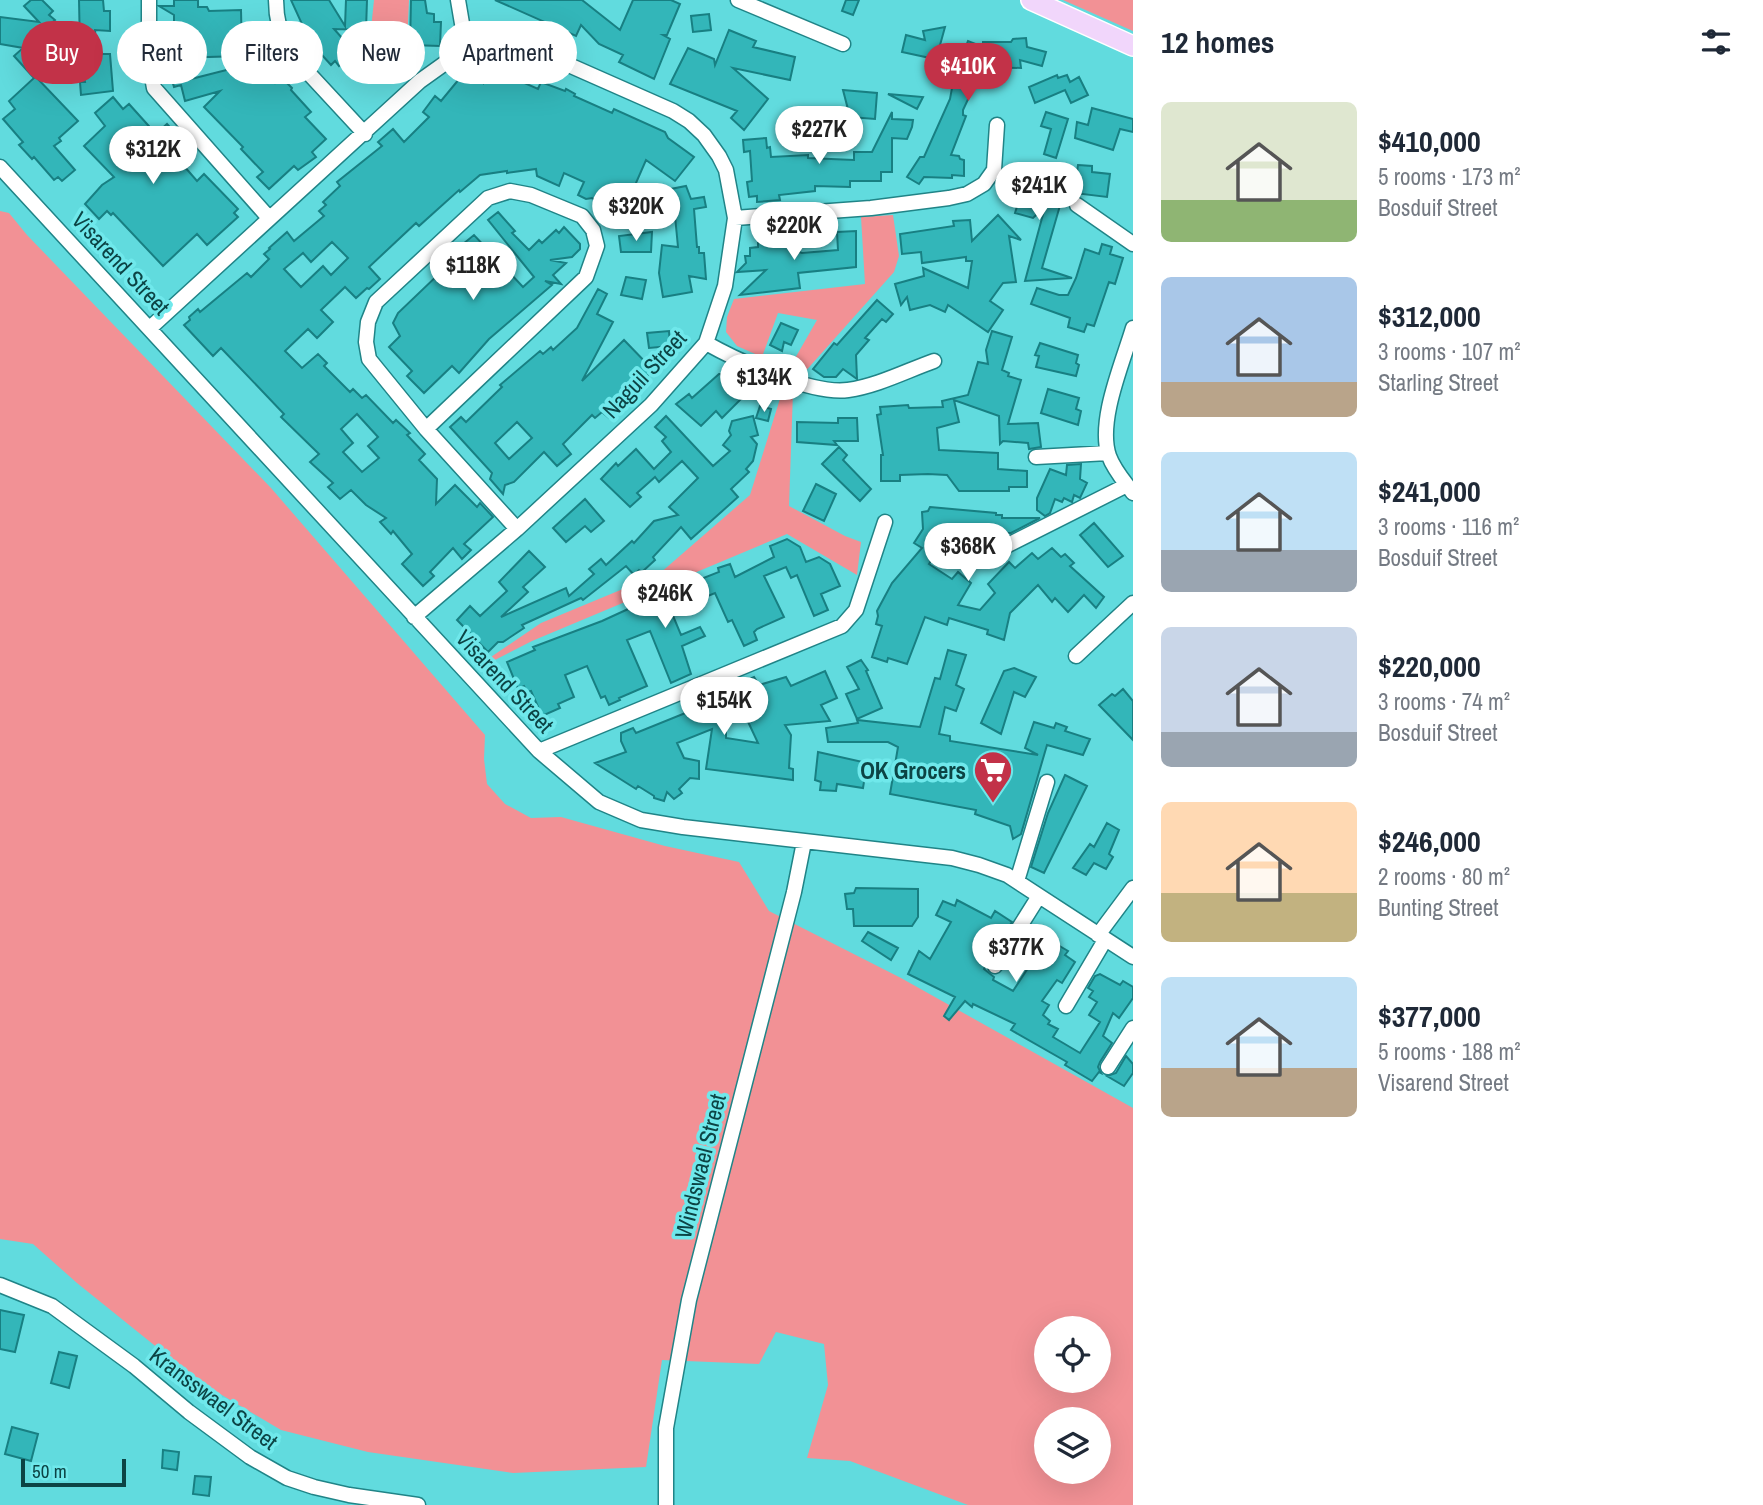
<!DOCTYPE html>
<meta charset="utf-8">
<style>
:root{--surface:#fff;--page:#f6f6f7;--text:#1f2937;--muted:#747a83;--accent:#c23248}
body{margin:0;font-family:"Archivo Narrow",sans-serif;background:var(--page);color:var(--text);height:100vh;display:flex;flex-direction:column;font-size:26px;white-space:nowrap}
*{box-sizing:border-box;margin:0}
p{font-size:23px;color:var(--muted)}
.icon{flex:none;width:38px;height:38px;fill:none;stroke:currentColor;stroke-width:2;stroke-linecap:round;stroke-linejoin:round}
.map{position:relative;flex:1;overflow:hidden}
.side{display:flex;flex-direction:column;background:var(--surface);width:630px}
.side>*{flex:none}
.guide{position:absolute;left:21px;top:21px;width:665px;height:63px;display:flex;gap:14px}
.buttons{position:absolute;left:1034px;top:1316px;display:grid;gap:14px}
.buttons a{display:grid;place-items:center;width:77px;height:77px;border-radius:50%;background:var(--surface);box-shadow:0 7px 28px #0002;font-size:35px}
.scale{position:absolute;left:21px;bottom:18px;width:105px;box-sizing:border-box;padding-left:7px;border:4px solid #0c4445;border-top:0;font-size:19px;line-height:24px;white-space:nowrap;color:#0c4445;-webkit-text-stroke:5px #6fe8eb;paint-order:stroke}
.price{position:absolute;translate:-50% -60px;padding:0 16px;border-radius:24px;background:#fff;color:#222;font-size:23px;line-height:46px;filter:drop-shadow(0 2px 4px #0008)}
.price::after{content:'';position:absolute;left:50%;top:42px;width:21px;height:16px;margin-left:-10px;background:inherit;clip-path:polygon(0 0,100% 0,50% 100%)}
.price.active{background:var(--accent);color:#fff}
ul{padding:0;list-style:none}
li{display:flex;align-items:center;gap:21px;height:175px;padding:0 28px}
li span{display:grid;place-items:center;flex:none;width:196px;height:140px;border-radius:10px;color:#555}
li>.icon{margin-inline-start:auto}
span .icon{width:84px;height:84px;fill:#fffc;stroke-width:1}
li b{font-size:30px}
h2{display:flex;justify-content:space-between;align-items:center;height:84px;padding:0 28px;font-size:30px}
.tag{padding:0 24px;border-radius:32px;background:var(--surface);box-shadow:0 7px 28px #0002;font-size:24px;line-height:63px}
.tag.active{background:var(--accent);color:#fff}
main{display:flex;flex:1;min-height:0}
.map>svg:first-child{display:block}
.green{fill:#f29195;fill-rule:evenodd}
.building{fill:#33b6b9;stroke:#187f82;stroke-width:2;fill-rule:evenodd}
.lines{fill:none;stroke-linecap:round;stroke-linejoin:round}
.minor-casing{stroke:#208487;stroke-width:17}
.major-casing{stroke:#fff;stroke-width:22}
.minor{stroke:#fff;stroke-width:14}
.major{stroke:#f1d6fb;stroke-width:19}
.labels{text-anchor:middle;dominant-baseline:central;stroke-width:7;stroke-linejoin:round;paint-order:stroke}
.street-label{font-size:23px;fill:#0c4445;stroke:#6fe8eb}
.poi-label{font-size:23px;font-weight:bold;fill:#0c4445;stroke:#6fe8eb;text-anchor:end}
</style>
<main>
<div class="map">
<svg width="1133" height="1505" viewBox="0 0 1133 1505">
<rect width="100%" height="100%" fill="#61dbde"/>
<path class="green" d="M374 0H409L407 45 370 39Z
M1063 0H1133V31Z
M0 211 9 213 27 235 271 488 485 735 484 759 487 784 505 804 531 818 561 817 665 846 739 862 769 911 901 978 1133 1108V1505H968L850 1461 807 1458 828 1385 824 1344 776 1332 759 1364 662 1360 646 1467 513 1473 368 1452 281 1430 200 1382 77 1283 33 1244 0 1239ZM1046 1328H1099V1381H1046ZM1046 1419H1099V1472H1046Z
M893 215 899 256 894 272 803 374 790 367 817 320 778 313 762 357 737 346 726 332 727 317 734 299 865 284 861 217Z
M783 389 793 392 789 506 845 536 861 542 857 575 787 534 532 641 491 662 488 659 541 623 659 574 750 495Z"/>
<path class="building" d="M31 0H42L53 11 49 15 55 20 29 44 49 64 36 77 78 121 59 138 61 141 54 146 75 170 62 181 58 177 54 180 34 157 32 159 19 145 23 142 3 119 15 109 9 101 34 78 14 56 23 48 0 44V17L39 22 24 6Z
M79 0H103L104 11H110V31L95 30 97 54H110L113 91 81 95 80 82H85L82 60 67 61V43H75L80 48Z
M174 0H198V7H207L209 11 241 10 242 56 174 58 187 80 242 66V74L255 62 275 83 281 77 292 88 291 90 311 112 305 117 326 139 312 152 316 157 298 170 294 166 269 189 257 177 263 172 241 149 243 147 204 107 220 91 185 101 181 85 174 87 161 43 165 42 174 58V15L159 6H174Z
M291 0H329L345 26 346 0H367L366 30 334 29 351 48 346 52 350 56 339 66 335 61 331 65 312 44 307 46 298 25 302 24Z
M411 0H425L427 13 434 14V22H441L440 46 410 45Z
M495 0H582L620 30 633 0H671L680 4 667 35H663L670 39 654 79 619 62 623 55 599 44 581 25 576 36Z
M846 0H859L853 15 842 11Z
M709 14 711 30 693 32 691 16Z
M945 27 937 56 931 54 930 58 902 52 906 35 925 40 923 31Z
M729 30 756 41 753 47 795 57 790 80 733 68 768 99 744 130 731 118 737 111 670 84 688 48 714 59 715 65Z
M1026 38 1027 47 1046 52 1042 66 1020 60 1021 68 983 67 963 110V115L966 116 951 155 959 156 960 159 964 160V176L952 175V178L924 177 919 184 907 177 920 157H924L950 99 954 77 968 41 983 47V42H1011L1013 39Z
M496 66H514V81H520L538 89 541 82 565 91 566 89 575 94 574 96 612 113 614 109 665 132 668 138 694 157 675 181 646 160 636 183 625 198 686 186 691 199 704 197 706 207 694 209 697 247H699V253H704L706 279 689 276 692 292 663 297 659 273 662 245 678 247 675 216 641 224 637 203 618 215 592 198 586 199 578 195 584 182 564 173 559 186 537 176 536 169 507 173V171L480 175 460 192 459 190 419 226 416 223 369 267 380 279 369 289 367 288 356 298 345 287 321 310 333 322 317 338 308 329 285 351 302 368 318 354 327 363 324 366 350 392 353 389 362 398 366 395 393 423 396 420 410 433 407 435 425 454 419 460 437 479 436 504 455 485 477 507 480 503 493 517 464 544 471 550 462 559 453 548 430 572 434 576 423 586 402 564 412 554 393 531 391 534 380 522 386 518 366 505 351 490 340 499 328 487 333 483 310 462 319 454 281 417 284 414 221 348 213 356 184 325 190 320 189 317 198 309 200 312 247 273 251 277 269 259 264 254 270 249 269 248 287 232 294 241 324 216 319 211 326 205 323 202 340 186 337 182 382 146 378 142 393 129 404 142 429 117 423 112 435 96 441 101 464 73 469 78 472 74 483 83V69H496ZM332 242 348 258 331 275 323 266 301 287 284 269 303 253 311 262ZM357 414 378 437 368 446 379 458 362 472 343 452 353 443 341 429Z
M1057 75 1058 78 1067 75 1070 82 1079 77 1088 95 1071 103 1065 90 1035 103 1029 87Z
M843 90 877 93 875 119 850 117Z
M888 94 923 97 917 109Z
M113 97 123 109 129 104 156 134 167 124 175 133 169 138 176 145 170 150 197 181 204 174 238 209 234 213 238 217 207 245 197 234 163 266 113 213 111 215 107 211 99 219 85 204 102 185 114 177 84 146 105 126 95 113Z
M823 107 839 109 838 124 822 123Z
M1092 108 1133 119V132L1120 129 1113 150 1075 138 1077 122 1088 125Z
M892 112V119L913 120 912 127 907 139 892 138V172H881V181H850V187L815 186V191L779 195 780 200 757 202V196L749 197 747 182 752 181 750 151 744 152 743 140 766 138 767 148 770 147 771 157 808 155V158L854 160V152H872Z
M1046 112 1068 119 1056 158 1044 154 1051 129 1041 126Z
M1078 165 1092 166V172L1110 174 1107 197 1074 193Z
M1022 169 1049 180 1044 197 1061 202 1042 268 1072 278 1025 281 1045 207 1033 218 1015 213 1023 187 1017 185Z
M498 212 515 231 512 233 529 250 539 240 542 243 556 230 559 233 564 227 580 244V249L572 257 550 260 566 263 553 275 561 284 545 281 552 285 489 339 459 373 452 366 424 393 407 376 412 371 389 347 400 336 393 323 398 313 441 272 436 266 474 235 523 287 534 277 488 220Z
M998 215 1021 240 1009 236 1016 282 1003 283 990 301 1003 310 988 332 948 305 945 312 930 305 910 310 907 297 901 305 895 284 924 276 923 268 968 288 972 261H966V257L922 263 921 252 902 254 900 234 954 226 953 221 970 220 972 241Z
M767 225 769 246 793 243 796 251 802 253 838 250 837 232 856 231V267L798 273 800 288 740 295 766 270 737 272 746 263 745 256H750V248L758 247V226Z
M652 232 651 252H621L619 236Z
M1102 244 1112 247 1110 254 1123 258 1115 284 1109 282 1094 326 1087 324 1084 332 1068 327 1070 318 1031 304 1037 288 1059 295H1068L1076 278 1085 249 1099 254Z
M626 277 646 280 642 299 621 295Z
M598 289 607 294 597 314 613 322 582 381 624 340 653 370 638 385 634 381 611 402 618 410 609 418 602 412 595 418 592 415 563 444 571 454 557 466 544 452 514 482 505 485 503 494 490 479 492 473 450 427 461 417 466 422 502 387 500 385 540 351 543 354 551 347 553 350 577 328ZM517 422 532 438 509 459 495 443Z
M877 300 893 314 886 322 882 319 865 338 869 340 856 355 857 379 843 369 836 377H824L813 369 834 343 837 345Z
M781 323 798 330 791 345 784 342 782 351 770 345Z
M669 331 670 346 649 348 647 333Z
M992 331 1012 337 1002 370 1009 373 1008 376 1021 380 1008 424 1038 423 1041 447 1029 449 1028 443 1003 441 1000 444 999 416 954 400 959 422 937 428 939 450 998 453V469L1027 471V487H1009V491H959L947 475 928 474 900 475V481H881V455H883L877 415 881 414 880 407 908 405 909 408 943 407 942 401 968 395 978 362 988 364 986 350Z
M1040 343 1078 355 1076 363 1079 365 1076 376 1036 367 1039 356 1035 355Z
M719 374H732L747 393 722 418 716 411 701 426 676 404 689 394 692 398Z
M1048 389 1079 398 1076 409 1081 411 1078 425 1041 413Z
M760 406 771 409 768 421 756 418Z
M666 416 713 466 730 451 723 445 731 435 729 431 732 421 753 416 758 435 751 437 757 444 753 461 746 469 749 472 731 489 738 497 691 539 681 527 653 557 655 560 642 572 639 570 634 575 626 566 583 600 581 598 522 625 524 628 503 642H498L488 652 457 620 470 606 480 616 507 591 499 582 529 551 545 567 523 587 528 592 501 617 566 588 569 596 594 574 589 569 601 559 606 565 632 541 634 543 654 521 678 515 669 507 698 478 682 461 659 482 655 477 637 493 641 497 630 507 601 479 616 463 618 466 636 449 654 469 671 452 662 441 666 437 655 427Z
M838 418H857L858 441H834L837 445 797 442V422L838 423Z
M839 447 847 455 843 460 871 489 860 501 822 464Z
M1081 464 1080 479 1087 483 1080 498 1074 495 1072 502 1064 498 1062 502 1055 499 1050 513 1045 516 1037 510V498L1050 469 1066 475 1067 465Z
M816 484 836 494 824 521 803 511Z
M585 499 604 521 591 532 585 526 566 542 553 528Z
M930 507 996 513V515H1002V518H1040L1011 533H1003L1001 538H987L992 543 968 541 966 544 930 549 936 554 929 564 952 579 958 572 971 583 958 605 980 610 995 593 988 584 1009 562 1015 568 1032 553 1038 559 1052 548 1061 557 1065 554 1074 563 1070 566 1104 597 1096 608 1084 595 1068 612 1055 598 1052 602 1038 585 1010 613 1004 640 987 634 988 630 949 618 947 625 925 617 907 664 888 658 887 662 872 657 882 626 876 624 878 616 877 611 892 583 922 548 914 543 923 529 922 512 928 511Z
M1094 523 1123 556 1108 567 1080 535Z
M787 539 800 547 806 562 819 557 830 564 840 586 821 594 828 610 814 616 797 575 791 578 786 567 764 576 784 617 757 629 754 632 757 640 744 646 732 620 728 622 715 593 671 611 681 635 700 627 705 636 682 646 691 674 671 683 650 631 627 640 647 686 619 698 620 700 609 705 605 696 601 698 587 666 565 675 574 697 558 704 560 708 542 716 531 691 527 692 524 686 518 689 507 662 535 650 533 647 602 621 650 599 719 572 718 568 730 564 735 577 774 557 770 546Z
M948 650 966 655 956 685 964 689 956 711 945 707 939 734 950 736V741L1038 755 1025 748 1034 722 1054 728 1056 723 1067 727 1065 731 1090 739 1083 755 1047 745 1021 834 1013 839 1010 826 975 814 976 810 890 794 898 747 888 742H828L826 728 858 723 857 720 920 727 935 678 940 679Z
M861 660 868 670 866 671 882 708 857 719 846 694 859 689 847 667Z
M1014 668 1036 677 1025 697 1014 692 1001 734 981 723 1004 671Z
M825 671 837 698 821 705 830 721 785 725 791 735 789 768 793 769V780L706 769 712 729 677 743 684 758 699 761V779L690 778 679 789 682 793 674 799 667 792 664 801 654 798V796L638 786 636 789 595 763 626 752 621 741V733L633 728 636 733 715 701 717 704 746 694 741 683 754 677 759 685 786 677 791 686ZM743 711 758 743 726 738V720Z
M1123 689 1133 701V740L1099 705 1112 694 1115 696Z
M818 752 867 763 863 788 837 784 836 791 820 790 821 782 815 780Z
M1065 775 1087 786 1044 873 1031 867 1048 813Z
M1107 823 1119 830 1109 854 1113 857 1106 869 1094 863 1086 875 1073 868 1090 844 1094 847Z
M856 888 918 889V917L912 926H854L853 909H847L845 894 854 893Z
M957 900 991 918 995 911 1012 922 1004 934 1002 933 984 969 994 977 993 980 1013 991 1028 968 1015 960 1024 945 1029 948 1039 934 1068 951 1065 955 1075 962 1062 983 1057 980 1042 1001 1049 1005 1043 1015 1050 1021 1048 1024 1058 1029 1053 1037 1080 1053 1100 1022 1089 1015 1097 1002 1089 997 1093 991 1088 988 1095 976 1100 974 1120 985 1123 981 1133 987V998L1119 1018 1113 1013 1103 1036 1112 1043 1100 1062 1098 1067 1101 1073 1099 1072 1092 1081 1065 1065 1067 1062 1011 1030 1015 1024 973 1004 972 1007 965 1001 949 1020 944 1016 955 997 908 974 919 951 930 959 951 922 936 915 943 901 955 906Z
M868 932 898 948 891 960 862 941Z
M1126 1056 1133 1064V1073L1124 1086 1107 1076 1116 1073Z
M0 1310 24 1315 15 1352 0 1349Z
M59 1352 77 1356 69 1388 51 1383Z
M12 1427 38 1434 31 1461 5 1454Z
M163 1450 179 1452 177 1470 162 1468Z
M195 1476 211 1477 209 1496 193 1494Z"/>
<g class="lines">
<g class="minor-casing">
<path id="minor" d="M149 0V60L154 88 269 218
M276 0C276 19 280 35 289 52L365 134
M458 0 467 53
M738 0 843 44
M0 167 539 751 599 802 641 820 683 827 952 858 979 865 1007 875 1133 957
M1077 205 1133 244
M735 218 871 208 949 198 967 194 984 184 994 170 997 125
M150 328 420 81 448 61 467 53 498 46 528 47 673 111 689 121 704 135 719 156 726 170 735 218 725 286 706 343 651 405 517 529 414 617
M1133 328C1123 362 1097 421 1109 456 1114 470 1124 481 1133 493
M706 343C738 361 812 395 848 390 877 386 906 371 934 361
M426 429 586 277 597 246 593 230 582 216 531 195 510 191 488 198 376 302 368 322 366 342 369 359 426 429 517 529
M1036 457 1108 453
M998 550 1127 485
M1076 656 1133 603
M539 751 842 626 856 610 885 522
M1017 881 1047 782
M1098 935 1133 888
M995 966 1039 896
M1066 1006 1105 940
M1108 1067 1133 1028
M0 1285 52 1306 134 1366 189 1412 250 1457 287 1478 314 1487 349 1495 418 1505
M666 1505V1428L689 1300 794 892 804 842"/>
</g>
<g class="major-casing">
<path id="major" d="M1031 0 1133 46"/>
</g>
<use href="#minor" class="minor"/>
<use href="#major" class="major"/>
</g>
<defs>
<g id="supermarket-pin" transform="scale(2.0125)"><path d="M0 17L-7.5 6A9.5 9.5 0 1 1 7.5 6Z" fill="#c23248" stroke="#6fe8eb"/><path d="M-6-5.5h2.5l.6 2H6L4.5 2H-2.5L-4.4-4H-6ZM-1.5 3.2a1.3 1.3 0 1 0 .1 0ZM3 3.2a1.3 1.3 0 1 0 .1 0Z" fill="#fff"/></g>
</defs>
<g fill-rule="evenodd">
<use href="#supermarket-pin" x="993" y="770"/>
</g>
<g class="labels">
<g class="street-label">
<text transform="translate(121 263) rotate(47)">Visarend Street</text>
<text transform="translate(644 374) rotate(-47)">Naguil Street</text>
<text transform="translate(505 681) rotate(47)">Visarend Street</text>
<text transform="translate(700 1166) rotate(-76)">Windswael Street</text>
<text transform="translate(214 1398) rotate(37)">Kransswael Street</text>
</g>
<g class="poi-label">
<text x="966" y="770">OK Grocers</text>
</g>
</g>
</svg>
<div class="buttons">
<a><svg class="icon" aria-label="locate" viewBox="0 0 24 24"><circle cx="12" cy="12" r="6"/><path d="M12 2v4M12 18v4M2 12h4M18 12h4"/></svg></a>
<a><svg class="icon" aria-label="layers" viewBox="0 0 24 24"><path d="M12 4l9 5-9 5-9-5zM3 14l9 5 9-5"/></svg></a>
</div>
<div class="scale">50 m</div>
<b class="price active" style="left:968px;top:103px">$410K</b>
<b class="price" style="left:819px;top:166px">$227K</b>
<b class="price" style="left:153px;top:186px">$312K</b>
<b class="price" style="left:1039px;top:222px">$241K</b>
<b class="price" style="left:636px;top:243px">$320K</b>
<b class="price" style="left:794px;top:262px">$220K</b>
<b class="price" style="left:473px;top:302px">$118K</b>
<b class="price" style="left:764px;top:414px">$134K</b>
<b class="price" style="left:968px;top:583px">$368K</b>
<b class="price" style="left:665px;top:630px">$246K</b>
<b class="price" style="left:724px;top:737px">$154K</b>
<b class="price" style="left:1016px;top:984px">$377K</b>
<div class="guide">
<a class="tag active">Buy</a>
<a class="tag">Rent</a>
<a class="tag">Filters</a>
<a class="tag">New</a>
<a class="tag">Apartment</a>
</div>
</div>
<section class="side">
<h2>12 homes<svg class="icon" aria-label="filters" viewBox="0 0 24 24"><path d="M4 7h16M4 17h16"/><circle cx="9" cy="7" r="2"/><circle cx="15" cy="17" r="2"/></svg></h2>
<ul>
<li><span style="background:linear-gradient(#dfe7d0 70%,#8fb573 0)"><svg class="icon" aria-label="home" viewBox="0 0 24 24"><path d="M3 11l9-7 9 7M6 9v11h12V9"/></svg></span><div><b>$410,000</b><p>5 rooms · 173 m²</p><p>Bosduif Street</p></div></li>
<li><span style="background:linear-gradient(#a9c7e8 75%,#b9a48a 0)"><svg class="icon" aria-label="home" viewBox="0 0 24 24"><path d="M3 11l9-7 9 7M6 9v11h12V9"/></svg></span><div><b>$312,000</b><p>3 rooms · 107 m²</p><p>Starling Street</p></div></li>
<li><span style="background:linear-gradient(#bfe0f5 70%,#9aa5b1 0)"><svg class="icon" aria-label="home" viewBox="0 0 24 24"><path d="M3 11l9-7 9 7M6 9v11h12V9"/></svg></span><div><b>$241,000</b><p>3 rooms · 116 m²</p><p>Bosduif Street</p></div></li>
<li><span style="background:linear-gradient(#c9d6e8 75%,#9aa5b1 0)"><svg class="icon" aria-label="home" viewBox="0 0 24 24"><path d="M3 11l9-7 9 7M6 9v11h12V9"/></svg></span><div><b>$220,000</b><p>3 rooms · 74 m²</p><p>Bosduif Street</p></div></li>
<li><span style="background:linear-gradient(#ffd9b3 65%,#c2b280 0)"><svg class="icon" aria-label="home" viewBox="0 0 24 24"><path d="M3 11l9-7 9 7M6 9v11h12V9"/></svg></span><div><b>$246,000</b><p>2 rooms · 80 m²</p><p>Bunting Street</p></div></li>
<li><span style="background:linear-gradient(#bfe0f5 65%,#b9a48a 0)"><svg class="icon" aria-label="home" viewBox="0 0 24 24"><path d="M3 11l9-7 9 7M6 9v11h12V9"/></svg></span><div><b>$377,000</b><p>5 rooms · 188 m²</p><p>Visarend Street</p></div></li>
</ul>
</section>
</main>
